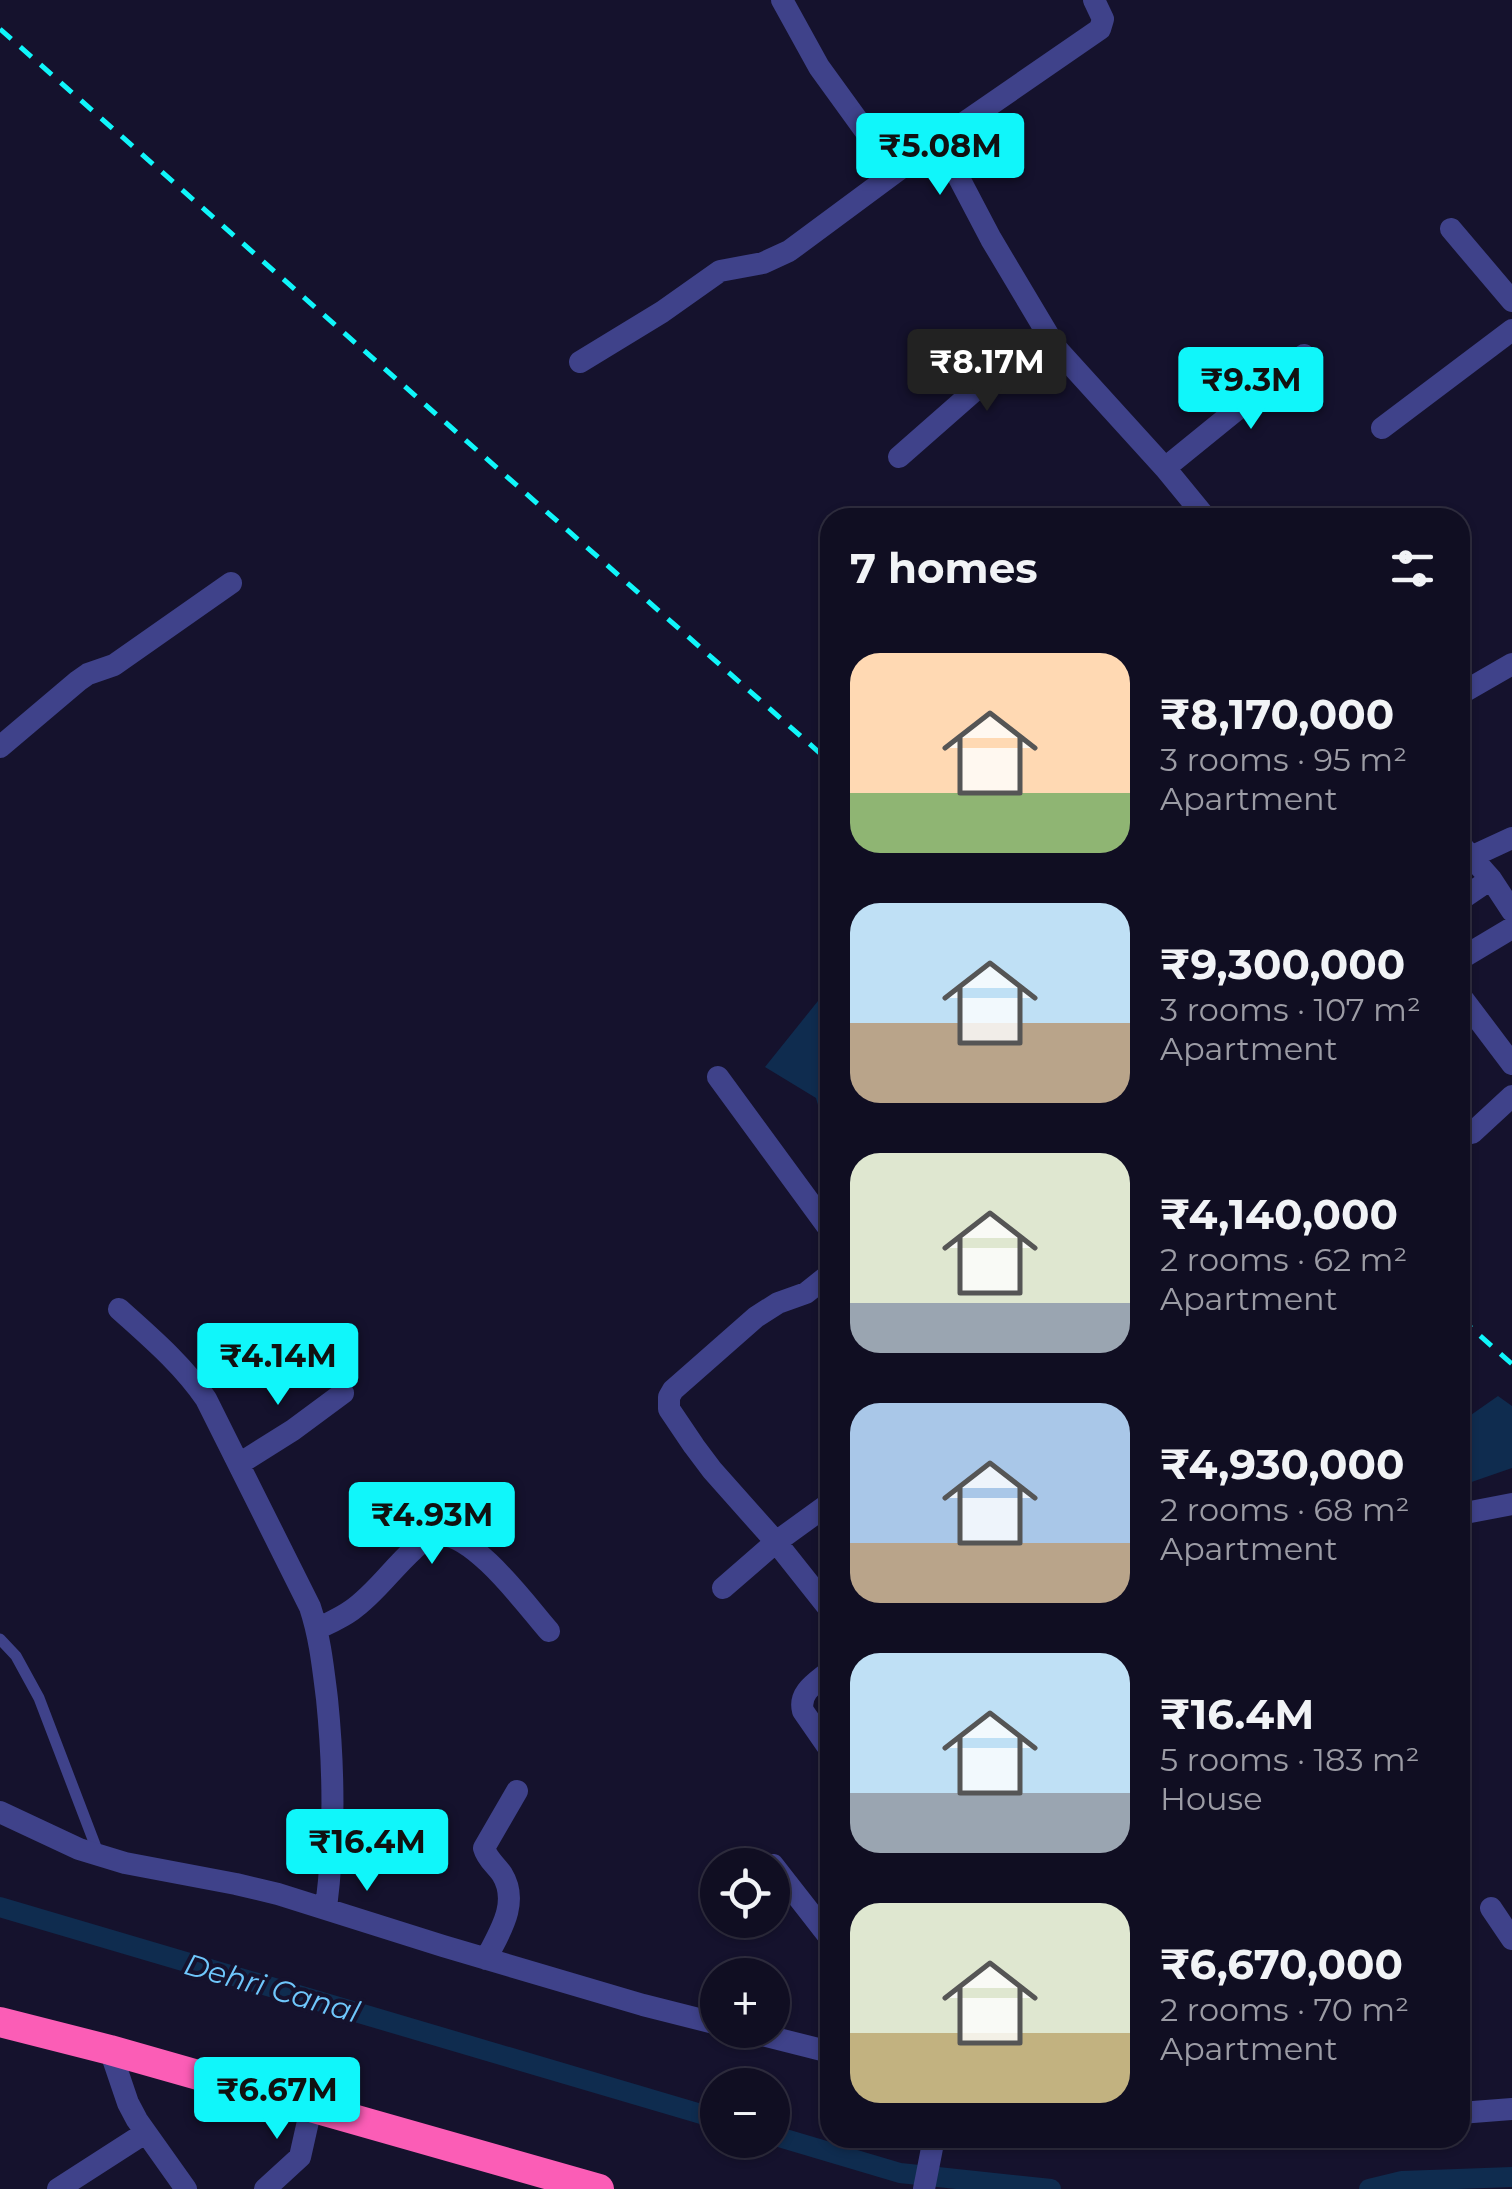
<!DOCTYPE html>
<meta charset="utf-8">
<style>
:root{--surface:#100e22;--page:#19172a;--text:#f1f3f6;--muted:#9c9ca5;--line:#302e40;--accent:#10f6fa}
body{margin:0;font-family:Montserrat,sans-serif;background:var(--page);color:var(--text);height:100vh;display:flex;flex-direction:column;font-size:38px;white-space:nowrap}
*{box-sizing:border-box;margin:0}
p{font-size:32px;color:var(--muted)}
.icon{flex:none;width:55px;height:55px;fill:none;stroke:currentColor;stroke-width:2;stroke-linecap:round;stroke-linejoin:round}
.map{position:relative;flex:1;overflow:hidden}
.sheet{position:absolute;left:820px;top:508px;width:650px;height:1640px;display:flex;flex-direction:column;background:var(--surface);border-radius:30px;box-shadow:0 2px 8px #0004,0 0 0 2px var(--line)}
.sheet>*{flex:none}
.buttons{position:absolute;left:700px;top:1848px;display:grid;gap:20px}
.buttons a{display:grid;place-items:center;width:90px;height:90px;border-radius:50%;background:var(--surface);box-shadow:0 2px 8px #0004,0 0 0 2px var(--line);font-size:50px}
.price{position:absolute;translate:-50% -85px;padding:0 22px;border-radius:10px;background:var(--accent);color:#111;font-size:32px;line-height:65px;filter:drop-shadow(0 2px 5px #0008)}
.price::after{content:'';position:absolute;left:50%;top:60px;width:30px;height:22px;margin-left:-15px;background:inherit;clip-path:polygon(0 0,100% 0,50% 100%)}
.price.selected{background:#222;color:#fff}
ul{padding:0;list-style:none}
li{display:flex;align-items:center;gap:30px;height:250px;padding:0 30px}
li span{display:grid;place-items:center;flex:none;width:280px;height:200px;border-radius:30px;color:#555}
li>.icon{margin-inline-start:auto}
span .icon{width:120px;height:120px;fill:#fffc;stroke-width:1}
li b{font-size:42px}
h2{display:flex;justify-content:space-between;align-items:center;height:120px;padding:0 30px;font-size:42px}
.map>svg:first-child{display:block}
.water{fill:#0f2c4f}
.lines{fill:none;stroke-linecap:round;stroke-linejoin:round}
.canal{stroke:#0f2c4f;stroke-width:20}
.lane{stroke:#3f428a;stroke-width:11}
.street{stroke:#3f428a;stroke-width:22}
.highway{stroke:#fb5db6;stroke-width:30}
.rail{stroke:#10f6fa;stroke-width:5;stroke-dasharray:15 12;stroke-linecap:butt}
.labels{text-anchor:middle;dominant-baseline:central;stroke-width:8;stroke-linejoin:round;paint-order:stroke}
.water-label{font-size:30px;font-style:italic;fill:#6fc7fc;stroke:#15122d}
</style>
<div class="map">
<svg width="1512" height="2189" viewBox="0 0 1512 2189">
<rect width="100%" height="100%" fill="#15122d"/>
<path class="water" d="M830 986V1147L816 1098 765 1067Z
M1498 1396 1512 1406V1468L1460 1486V1416L1468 1417Z"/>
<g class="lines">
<path class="canal" d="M0 1907 718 2119
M772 2135 900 2173 1051 2189
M1369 2189 1402 2181 1512 2177"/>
<path class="lane" d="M0 1639 16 1656 39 1698 99 1855"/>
<path class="street" d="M782 0 819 67 895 172
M939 140 1100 29 1103 19 1094 0
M1451 229 1512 301
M580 362 662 312 720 271 763 263 789 251 939 140 991 239 1056 348 1165 468 1206 518
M1382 428 1512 330
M899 457 973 392 1047 336
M1165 468 1304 355
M1460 694 1512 664
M0 747 78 681 88 674 114 665 231 583
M1460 844 1491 879 1512 911
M1473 856 1512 838
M1460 900 1491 879
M1460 959 1512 928
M1460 995 1512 1064
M718 1077 830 1230
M1472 1133 1512 1096
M119 1309C150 1337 182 1364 206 1399L310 1607C320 1637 323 1667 327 1699 334 1768 335 1838 326 1908
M239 1464 293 1430 343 1393
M830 1503 776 1542 830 1610
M1460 1514 1512 1504
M723 1588 776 1542 712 1470 694 1446 669 1409V1397L673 1390 756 1317 778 1303 806 1293 830 1274
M317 1629C329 1623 341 1618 352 1610 375 1594 392 1569 413 1550 420 1543 429 1535 439 1535 474 1533 527 1606 549 1631
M830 1671C817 1682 798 1692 803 1711L830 1750
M0 1812 79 1849 125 1863 236 1884 278 1894 443 1946 643 2005 718 2024
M773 1865 830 1938
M1491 1908 1512 1939
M486 1959C499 1933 520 1903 502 1874 495 1864 487 1859 484 1848L517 1791
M743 2030 830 2052
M110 2050 128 2103 137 2120 186 2189
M1460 2113 1512 2109
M58 2189 145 2133
M265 2189 300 2157 311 2108
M924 2189 934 2138"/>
<path class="highway" d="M0 2022 110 2050 599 2189"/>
<path class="rail" d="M0 29 830 762
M1460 1318 1512 1364"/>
</g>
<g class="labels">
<g class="water-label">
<text transform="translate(272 1988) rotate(16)">Dehri Canal</text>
</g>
</g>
</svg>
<div class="buttons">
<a><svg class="icon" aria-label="locate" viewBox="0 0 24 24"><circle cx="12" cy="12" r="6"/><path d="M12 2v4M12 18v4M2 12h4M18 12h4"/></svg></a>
<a>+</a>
<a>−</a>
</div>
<b class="price" style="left:940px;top:198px">₹5.08M</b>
<b class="price selected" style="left:987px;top:414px">₹8.17M</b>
<b class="price" style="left:1251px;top:432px">₹9.3M</b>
<b class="price" style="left:278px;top:1408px">₹4.14M</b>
<b class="price" style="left:432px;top:1567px">₹4.93M</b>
<b class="price" style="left:367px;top:1894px">₹16.4M</b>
<b class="price" style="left:277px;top:2142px">₹6.67M</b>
<section class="sheet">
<h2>7 homes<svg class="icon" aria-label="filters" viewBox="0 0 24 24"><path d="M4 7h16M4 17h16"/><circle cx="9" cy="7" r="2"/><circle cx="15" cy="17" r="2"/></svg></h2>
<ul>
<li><span style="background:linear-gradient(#ffd9b3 70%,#8fb573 0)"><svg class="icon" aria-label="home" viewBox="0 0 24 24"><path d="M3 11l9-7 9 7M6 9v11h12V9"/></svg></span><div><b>₹8,170,000</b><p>3 rooms · 95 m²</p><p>Apartment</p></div></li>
<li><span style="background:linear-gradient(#bfe0f5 60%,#b9a48a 0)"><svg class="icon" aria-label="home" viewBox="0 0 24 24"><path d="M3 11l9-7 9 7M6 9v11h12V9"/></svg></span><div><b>₹9,300,000</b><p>3 rooms · 107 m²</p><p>Apartment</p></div></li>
<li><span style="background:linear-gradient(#dfe7d0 75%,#9aa5b1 0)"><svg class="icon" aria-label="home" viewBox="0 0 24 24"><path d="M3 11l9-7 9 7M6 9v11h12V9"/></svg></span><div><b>₹4,140,000</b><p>2 rooms · 62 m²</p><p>Apartment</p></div></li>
<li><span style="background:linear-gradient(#a9c7e8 70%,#b9a48a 0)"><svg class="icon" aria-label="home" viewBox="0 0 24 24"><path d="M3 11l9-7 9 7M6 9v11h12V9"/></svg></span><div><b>₹4,930,000</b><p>2 rooms · 68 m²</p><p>Apartment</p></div></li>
<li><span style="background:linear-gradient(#bfe0f5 70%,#9aa5b1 0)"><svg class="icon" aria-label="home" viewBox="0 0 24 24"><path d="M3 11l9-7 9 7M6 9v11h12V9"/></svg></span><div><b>₹16.4M</b><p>5 rooms · 183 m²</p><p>House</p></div></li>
<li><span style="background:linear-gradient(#dfe7d0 65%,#c2b280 0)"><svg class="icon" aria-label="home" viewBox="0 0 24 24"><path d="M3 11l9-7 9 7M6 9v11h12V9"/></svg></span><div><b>₹6,670,000</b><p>2 rooms · 70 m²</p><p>Apartment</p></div></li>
</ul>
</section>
</div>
